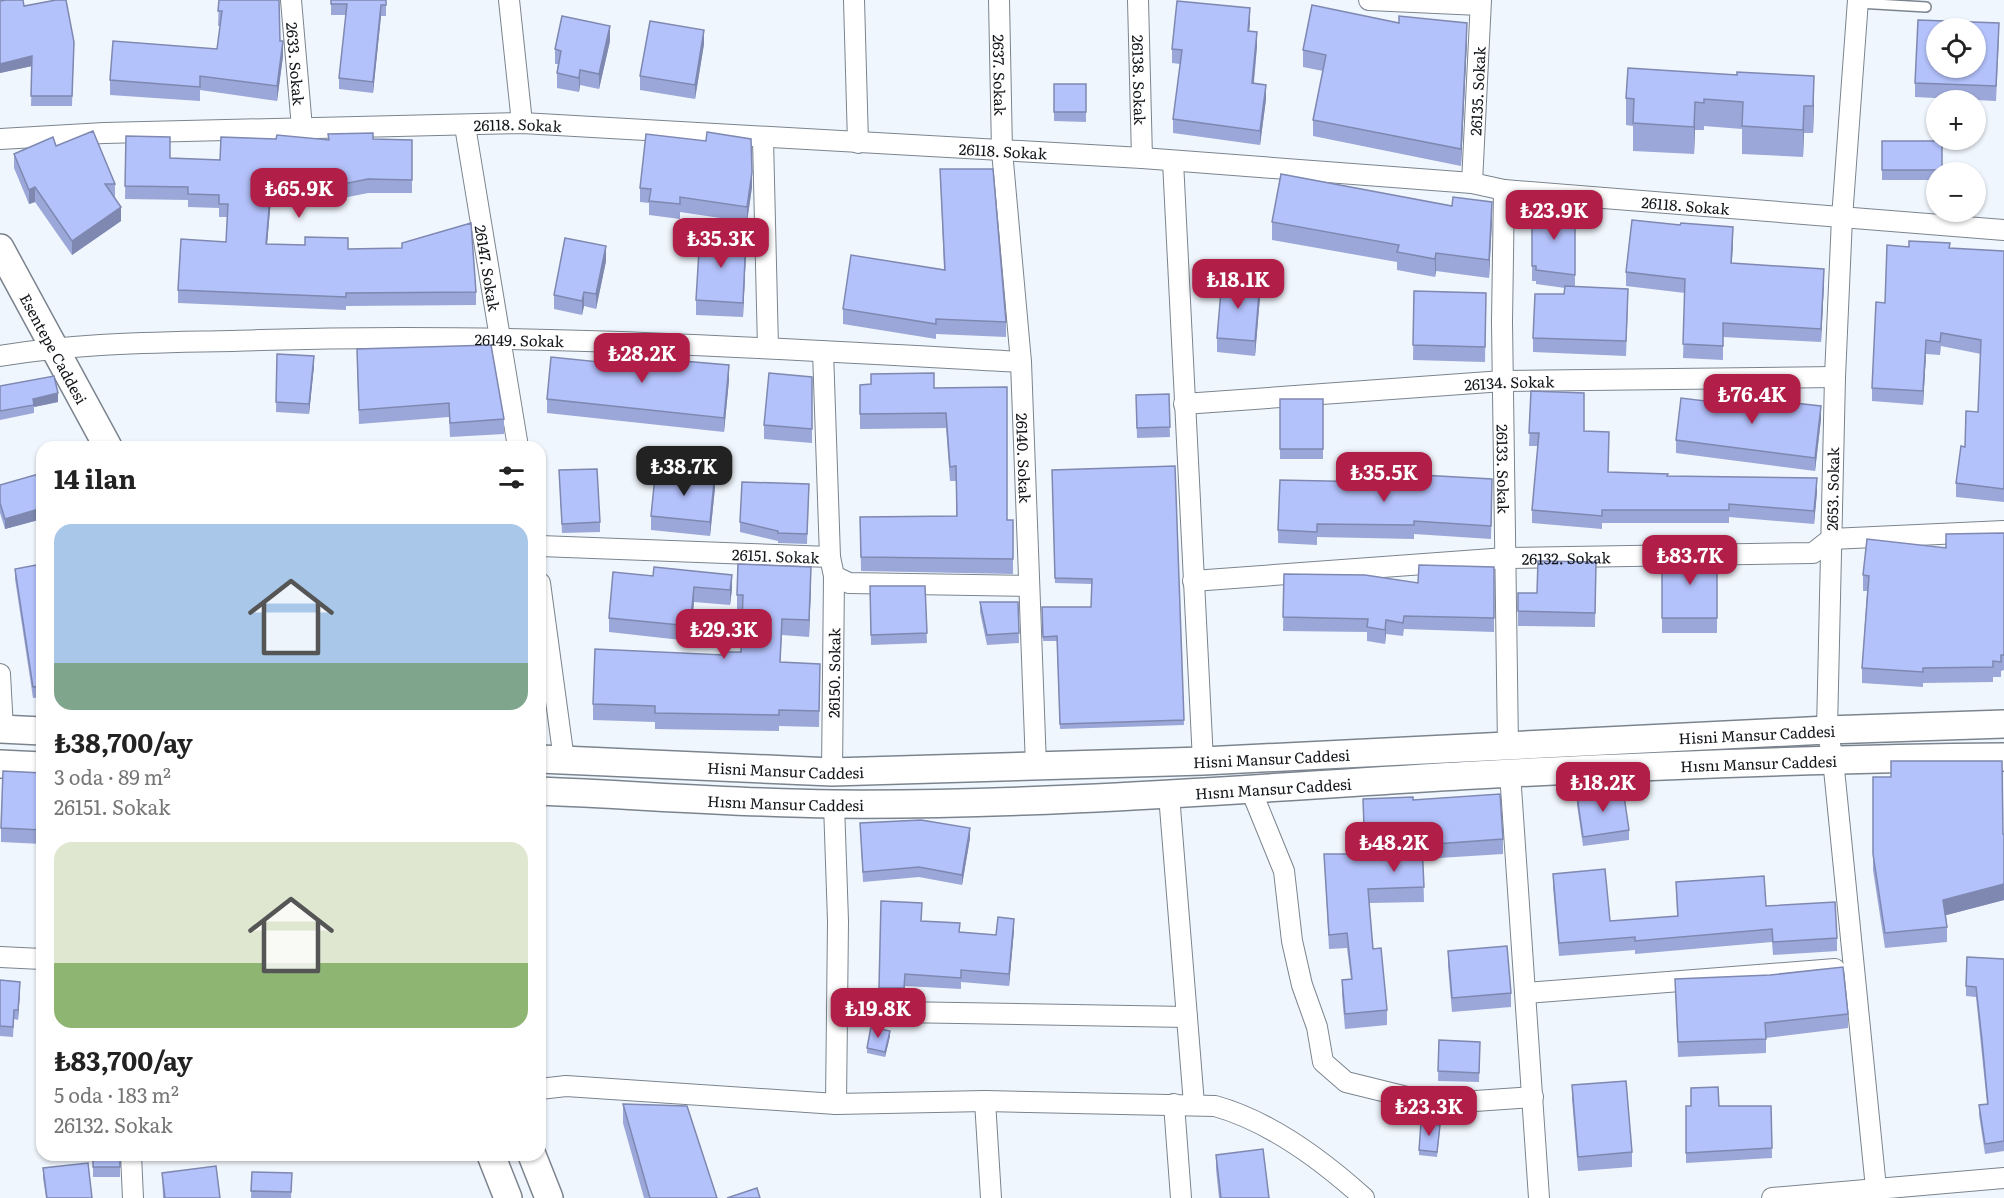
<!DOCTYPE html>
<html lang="tr">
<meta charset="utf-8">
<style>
:root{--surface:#fff;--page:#f6f6f6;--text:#222;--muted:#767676;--accent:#b11e48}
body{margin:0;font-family:Literata,serif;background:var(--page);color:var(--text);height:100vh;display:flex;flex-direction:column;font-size:22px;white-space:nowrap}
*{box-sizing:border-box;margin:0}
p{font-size:20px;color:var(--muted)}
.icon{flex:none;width:33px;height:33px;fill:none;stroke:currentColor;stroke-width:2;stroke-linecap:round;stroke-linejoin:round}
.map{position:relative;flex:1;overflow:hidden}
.details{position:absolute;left:36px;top:441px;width:510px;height:720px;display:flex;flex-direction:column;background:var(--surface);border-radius:18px;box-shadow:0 2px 4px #0004}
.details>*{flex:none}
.controls{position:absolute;left:1926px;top:18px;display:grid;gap:12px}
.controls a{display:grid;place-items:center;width:60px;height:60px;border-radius:50%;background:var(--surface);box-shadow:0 2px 4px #0004;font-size:30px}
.price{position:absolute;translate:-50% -51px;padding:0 14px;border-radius:12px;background:var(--accent);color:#fff;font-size:20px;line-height:39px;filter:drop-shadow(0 2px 3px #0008)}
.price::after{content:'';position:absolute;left:50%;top:36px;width:18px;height:14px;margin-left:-9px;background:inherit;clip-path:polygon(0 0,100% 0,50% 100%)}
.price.active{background:#222;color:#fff}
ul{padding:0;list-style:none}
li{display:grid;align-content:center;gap:12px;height:318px;padding:0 18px}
li span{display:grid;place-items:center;height:186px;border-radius:18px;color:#555}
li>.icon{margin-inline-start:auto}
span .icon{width:108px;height:108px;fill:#fffc;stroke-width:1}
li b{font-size:26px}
h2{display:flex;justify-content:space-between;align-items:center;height:72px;padding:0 18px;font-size:26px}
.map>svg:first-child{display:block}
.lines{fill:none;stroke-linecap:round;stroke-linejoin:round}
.lane-casing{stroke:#7b848e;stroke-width:12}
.street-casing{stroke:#7b848e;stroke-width:22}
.secondary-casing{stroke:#7b848e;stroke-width:30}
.lane{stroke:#fff;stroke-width:9}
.street{stroke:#fff;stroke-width:20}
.secondary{stroke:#fff;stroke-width:27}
.wall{fill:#9ba7d8}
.shaded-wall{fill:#7e88b0}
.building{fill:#b4c2fb;stroke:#7e88b0;stroke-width:1.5;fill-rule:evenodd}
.labels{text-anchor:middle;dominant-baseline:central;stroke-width:6;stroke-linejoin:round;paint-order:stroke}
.street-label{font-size:15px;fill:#121619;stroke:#fff}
</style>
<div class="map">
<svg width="2004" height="1198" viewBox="0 0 2004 1198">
<rect width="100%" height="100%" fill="#f0f6fd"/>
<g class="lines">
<g class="lane-casing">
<path id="lane" d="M1858 3 1926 7"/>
</g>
<g class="street-casing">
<g id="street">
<path id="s1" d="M291 0 302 128"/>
<path d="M509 0 522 123"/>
<path d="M854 0 858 143"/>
<path id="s2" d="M999 0 1002 151 1021 362 1036 766"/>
<path id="s3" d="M1138 0 1142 158"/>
<path d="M1369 0 1480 5"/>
<path d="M1858 0 1842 218 1835 377 1827 730 1833 759 1877 1198"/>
<path id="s4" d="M465 126 518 447"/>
<path id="s5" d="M0 139 104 133 522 123 1142 158 1472 183 1504 190 2004 230"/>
<path d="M763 139 768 348"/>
<path d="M1173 161 1203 761"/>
<path id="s6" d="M1472 183 1481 0"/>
<path id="s7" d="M1504 190 1502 322 1508 747"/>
<path d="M823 351 830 557"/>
<path id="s8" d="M0 356C86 341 174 343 261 340 515 332 768 348 1021 362"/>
<path id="s9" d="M1184 404 1503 381 1835 377"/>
<path id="s10" d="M540 546 830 557 834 576 849 583 1029 586"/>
<path id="s11" d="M1193 581 1506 558 1813 553 1831 539 2004 531"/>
<path d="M540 583 564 760"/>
<path d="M0 674 3 729"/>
<path id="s12" d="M832 772 834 576"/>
<path d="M1510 773 1539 1198"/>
<path d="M1251 790 1284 871 1292 941 1302 985 1317 1027 1323 1062 1346 1082 1415 1099 1446 1103 1533 1097"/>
<path d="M1169 795 1194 1104"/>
<path d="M834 804 838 921 836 1104"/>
<path d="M0 957 42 959"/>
<path d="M1526 993 1835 969"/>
<path d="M837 1011 1187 1017"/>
<path d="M540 1089 566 1086 836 1104 985 1101 1215 1106C1269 1121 1322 1160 1364 1198"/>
<path d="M985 1101 991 1198"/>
<path d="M1174 1104 1181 1198"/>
<path d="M131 1155 133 1198"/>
<path d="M1772 1198 2004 1178"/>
</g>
</g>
<g class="secondary-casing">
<g id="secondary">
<path id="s13" d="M0 248 108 447"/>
<path d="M0 729 42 731"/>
<path id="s14" d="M540 759 832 772 1203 761 1827 730 2004 724"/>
<path d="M0 764 42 766"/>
<path id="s15" d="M540 791C638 795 736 803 834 804 1060 806 1286 785 1511 773 1675 765 1840 758 2004 757"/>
<path d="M491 1155 508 1198"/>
<path d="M532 1155 549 1198"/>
</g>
</g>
<use href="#lane" class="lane"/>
<use href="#street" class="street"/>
<use href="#secondary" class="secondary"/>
</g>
<path class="wall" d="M219 0 280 41 283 56 277 101 200 90V101L110 95V80L217 49 220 26H218Z
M331 0H386V16H381L373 93 339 89V78L346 15H331Z
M24 6 74 42 72 106H31L32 66 0 73Z
M1250 22 1249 31 1257 46 1254 83 1266 99 1260 145 1173 133V119L1180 64 1172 63V49Z
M1399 23 1467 40 1461 166 1313 136V120L1323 71 1303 67V50Z
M1999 38 1996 101 1915 97V83Z
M610 41 599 89 580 85 579 92 557 88V73L558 64H555V49Z
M704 44 695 99 640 90V76Z
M1628 68 1814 104 1813 133H1804L1803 157 1742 154V129L1704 126V130H1695L1694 154 1633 151V126L1626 125V98Z
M1054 84H1086V122L1054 121Z
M328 134 373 139 412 140V193H368L323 202V204L271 199 267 244 348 249 476 292V305L346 306V310L178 303V290L226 242 227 217H219V208L188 207V200L125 199 126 136 170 158 220 160 328 140Z
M1882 141H1942V172H1936V180H1882Z
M56 146 115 184V197L121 221 72 255 35 202 29 204 14 168V154Z
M940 169 1006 322V337L936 334V339L843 324V309L944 270Z
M752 187 747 222 680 212V219L649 215V203L640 202V188Z
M1532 209 1575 210V287L1628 304 1626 356 1533 352V338L1564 294 1565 288 1536 284V281H1532Z
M1492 220 1489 278 1436 271 1435 277 1397 270V262L1272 240V222Z
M1733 240 1732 263 1824 282 1821 342 1723 337V360L1683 358 1685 293 1626 286V272Z
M1950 248 2004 251V502L1956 497V483L1965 447 1978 412 1981 354 1941 346 1940 355 1926 354 1923 405 1872 401V388L1885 303Z
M746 251 743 317 696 315V300Z
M606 261 596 309 584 306 582 315 554 309V295Z
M1414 291 1486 293 1485 362 1413 360Z
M1260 297 1255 356 1217 352V338Z
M277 354 314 366 309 414 276 412Z
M599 362 729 380 724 432 547 413V399Z
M357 363 504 419V434L450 437 449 417 359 424Z
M812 377V443L764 439V425Z
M860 385 934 388 1007 520H1013V574L861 571 860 517 956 516V481H950L946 428 860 429Z
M0 386 58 402 34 407V413L0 420Z
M1531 391 1584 431 1608 472 1667 476 1817 492 1814 524 1729 517V523H1602V529L1532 523V510L1538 446H1529Z
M1169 394 1170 437 1137 438 1136 405Z
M1280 399H1323V459H1280Z
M1738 405 1821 419 1815 471 1676 453V440Z
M1175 466 1184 725 1060 729 1057 641H1043L1042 607H1091L1092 584 1055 583 1052 470Z
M559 470 600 522V532L562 533Z
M42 473V519L5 529 0 513V485Z
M688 479 715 488 710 536 651 530V516Z
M1420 483 1492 492 1491 539 1414 534V539L1317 537V545L1278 543V530Z
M809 484 807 544 778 543V541L740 532V522Z
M2004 533V670L2001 671V677H1993V682L1923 683V687L1862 683V668L1867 591H1863V575L1946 548Z
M1662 554H1717V633H1662Z
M1596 562 1595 627 1518 626V593H1537Z
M42 564V697L33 698 15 579V569Z
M1494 567V632L1404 629 1403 636 1386 634 1385 644 1367 641V632L1283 631 1284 574 1418 583Z
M613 572 732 589 730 605 694 602 690 641 609 632V618Z
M811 584 809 637 782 635 780 662 820 680 819 727 779 726V731L655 729V722L593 720V704L724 655 741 652 742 611H737V595Z
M870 586H925L927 643 871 645Z
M980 602H1018L1019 643 987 645 980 612Z
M42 773V844L1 842V828Z
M1873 777 2004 900 1946 915 1947 927V942L1885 948 1873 870Z
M1577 796 1629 830V840L1583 846 1577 805Z
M1363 799 1413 800 1503 839V854L1423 859 1424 902 1369 903 1373 949 1387 1010V1025L1345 1029 1342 995V980L1351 979 1347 948 1329 949 1324 854H1365Z
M860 823 970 838 962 885 919 877 863 882Z
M1553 874 1610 921 1677 916 1676 882 1766 906 1837 938V951L1773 955 1772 942 1635 954V950L1559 956 1553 887Z
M881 901 922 921 960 932 996 935 1014 930 1009 986 961 982V989L905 986 904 1000H879Z
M1448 951 1511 993V1007L1452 1012 1448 966Z
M2004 959V1151L1985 1154 1979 1115V1105L1987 1104 1976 997 1966 996V986Z
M1675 979 1848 1014V1028L1766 1038V1053L1678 1057Z
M0 980 20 992 18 1020 14 1019 13 1037 0 1036Z
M890 1036 885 1057 867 1053V1048Z
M1439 1040 1480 1042 1479 1082 1438 1081Z
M1572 1085 1632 1152V1167L1578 1171 1572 1099Z
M623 1104 717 1198H644L623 1123Z
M1686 1106H1771L1772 1158 1686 1163Z
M1440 1129 1437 1157 1419 1155V1150Z
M93 1155H120V1177H93Z
M1216 1155 1269 1198H1219L1216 1169Z
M43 1168 92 1198H46L43 1178Z
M252 1172 292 1173 291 1198H251Z
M162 1173 220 1198H163Z"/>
<path class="shaded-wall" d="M381 5V16L373 93V82Z
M1250 8V22L1248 45V31Z
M1467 23V40L1461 166V149Z
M610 26V41L599 89V74Z
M704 30V44L695 99V85Z
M1257 32V46L1252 98V83Z
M283 41V56L277 101V86Z
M32 56V66L0 73V64Z
M580 70V85L579 92V78Z
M1814 76V104L1813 133V106Z
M1266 85V99L1260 145V131Z
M1695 102V130L1694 154V127Z
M1804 106V133L1803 157V130Z
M752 172V187L747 222V207Z
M271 185V199L266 257V244Z
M35 187V202L29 204V190Z
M1492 202V220L1489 278V260Z
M121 207V221L72 255V241Z
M1733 227V240L1731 277V263Z
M746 237V251L743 317V303Z
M606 246V261L596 309V294Z
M1436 253V271L1435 277V259Z
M1824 269V282L1821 342V329Z
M1260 282V297L1255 356V341Z
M584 292V306L582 315V301Z
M1926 340V354L1923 405V391Z
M314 356V366L309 414V404Z
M729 365V380L724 432V418Z
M58 393V402L34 407 33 399Z
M1821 406V419L1815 471V458Z
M715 473V488L710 536V522Z
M1817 478V492L1814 524V511Z
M42 508V519L5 529V519Z
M811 567V584L809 637V620Z
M732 575V589L730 605V590Z
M694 587V602L690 641V626Z
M1386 620V634L1385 644V630Z
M970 828V838L962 885V875Z
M2004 884V900L1943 916V900Z
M1014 919V930L1009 986V974Z
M905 974V986L904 1000V988Z
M20 982V992L18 1020V1010Z
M890 1031V1036L885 1057V1052Z"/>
<path class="building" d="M6 0H23L24 6 56 0H66L74 42 72 96H31L32 56 0 64V1Z
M219 0H279L280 41H283L277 86 200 76V87L110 80 113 41 217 49 222 11H218Z
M331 0H386V5H381L373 82 339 78 347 4H331Z
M1177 1 1250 8 1248 31 1257 32 1252 83 1266 85 1260 131 1173 119 1182 50 1172 49Z
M1312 5 1399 23V16L1467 23 1461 149 1313 120 1326 55 1303 50Z
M562 16 610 26 599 74 580 70 579 78 557 73 561 51 555 49Z
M1918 20 1999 23 1996 86 1915 83ZM1936 28H1976V68H1936Z
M650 21 704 30 695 85 640 76Z
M1628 68 1737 75V72L1814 76 1813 106H1804L1803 130 1742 126 1743 102 1704 99V103L1695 102 1694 127 1633 123 1634 99 1626 98Z
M1054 84H1086V112H1054Z
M93 131 115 184H105L121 207 72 241 35 187 29 190 14 154 53 137 56 146Z
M707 132 751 139 752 172 747 207 680 197V204L649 201 651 189 640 188 646 134 706 141Z
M373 133V139L412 140V180L368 179 323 188V191L271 185 266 244 305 245V237L348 238V249L402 248V243L471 223 476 292 346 293V297L178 290 181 239 226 242 228 204H219V195L188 194V187L125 186 126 136 170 137V158L220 160 221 137 276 139 277 135 329 140 328 134Z
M1882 141H1942V170H1882Z
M940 169H993L1006 322 936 319V324L843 309 851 255 945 270Z
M1281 174 1452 206 1453 197 1492 202 1489 260 1436 253 1435 259 1397 252 1399 245 1272 222Z
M1532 209 1575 210V275L1536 270V266H1532Z
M1632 220 1680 225 1681 223 1733 227 1731 263 1824 269 1821 329 1723 323V346L1683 344 1685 279 1626 272Z
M700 234 746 237 743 303 696 300Z
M565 238 606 246 596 294 584 292 582 301 554 295Z
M1909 241 1950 243 1949 248 2004 251V489L1956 483 1961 446 1965 447 1966 411 1978 412 1981 340 1941 333 1940 342 1926 340 1923 391 1872 388 1876 302 1885 303 1887 245 1909 247Z
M1222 279 1260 282 1255 341 1217 338Z
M1565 286 1628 289 1626 341 1533 338 1535 294H1564Z
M1414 291 1486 293 1485 347 1413 345Z
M491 345 504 419 450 423 449 403 359 410 357 349Z
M277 354 314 356 309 404 276 402Z
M600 354 729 365 724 418 547 399 551 357 599 362Z
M769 373 812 377V429L764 425Z
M934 373V388L1007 387V520H1013V559L861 557 860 517 957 516 956 466 950 467 946 413 860 414V385L871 384V374Z
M54 376 58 393 33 399 34 405 0 411V386Z
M1531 391 1584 393V431L1609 432 1608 472 1668 474 1667 476 1817 478 1814 511 1729 504V510H1602V516L1532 510 1539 433H1529Z
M1169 394 1170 427 1137 428 1136 395Z
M1739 397 1821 406 1815 458 1676 440 1681 398 1738 405Z
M1280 399H1323V449H1280Z
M1175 466 1184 720 1060 724 1057 636 1043 637 1042 607H1091L1092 579 1055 578 1052 470Z
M597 469 600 522 562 524 559 470Z
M689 471 715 473 710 522 651 516 655 476 688 479Z
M42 473V508L5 519 0 503V485Z
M1421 475 1492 479 1491 526 1414 521V525L1317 524V532L1278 530 1280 480 1420 483Z
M742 482 809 484 807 534 778 533V531L740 522Z
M2004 533V655H2001V662L1993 661V667L1923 668V672L1862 668 1869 576 1863 575 1867 539 1946 548V534Z
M1662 554H1717V618H1662Z
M1538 561 1596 562 1595 613 1518 611V593H1537Z
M42 564V686L33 687 15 569Z
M738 564 811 567 809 620 782 619 780 662 820 664 819 711 779 710V715L655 713V706L593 704 595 649 724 655V652H741L743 595H737Z
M1419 565 1494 567V618L1404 616 1403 623 1386 620 1385 630 1367 627 1368 619 1283 617 1284 574 1365 575 1418 583Z
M654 567 732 575 730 590 694 587 690 626 609 618 613 572 653 576Z
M870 586H925L927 633 871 635Z
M980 602H1018L1019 633 987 635Z
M1891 761H2002L2003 834H2004V884L1943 900 1947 927 1885 933 1873 854V777H1891Z
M3 771 42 773V830L1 828Z
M1623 789 1629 830 1583 837 1577 796Z
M1500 794 1503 839 1422 845 1424 887 1368 889 1373 949 1381 948 1387 1010 1345 1014 1342 980 1352 979 1347 933 1329 935 1324 854H1365L1363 799 1413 797V800Z
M921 820 970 828 962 875 919 867 863 872 860 823Z
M1605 869 1610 921 1678 916 1676 882 1764 876 1766 906 1835 902 1837 938 1773 942 1772 929 1635 941V937L1559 943 1553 874Z
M881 901 922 903 921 921 960 923 959 932 996 935 998 917 1014 919 1009 974 961 970V978L905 974 904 988H879Z
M1507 946 1511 993 1452 998 1448 951Z
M1967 957 2004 959V1141L1985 1144 1979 1105 1988 1104 1982 1040 1976 987 1966 986Z
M1843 967 1848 1014 1765 1023 1766 1039 1678 1042 1675 979 1770 975Z
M0 980 20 982 18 1010H14L13 1027 0 1026Z
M871 1027 890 1031 885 1052 867 1048Z
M1439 1040 1480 1042 1479 1073 1438 1071Z
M1626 1081 1632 1152 1578 1157 1572 1085Z
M1718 1087 1719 1106H1771L1772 1148 1686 1153V1106H1691V1088Z
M623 1104 687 1106 717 1198H650Z
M1421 1123 1440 1125 1437 1152 1419 1150Z
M1263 1149 1269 1198H1221L1216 1155Z
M93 1155H120V1167H93Z
M88 1163 92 1198H47L43 1168Z
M216 1166 220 1198H165L162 1173Z
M252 1172 292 1173 291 1192 251 1191Z
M757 1188 760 1198H727Z"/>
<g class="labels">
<g class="street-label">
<text stroke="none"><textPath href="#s1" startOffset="64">2633. Sokak</textPath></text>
<text stroke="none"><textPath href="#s2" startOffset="75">2637. Sokak</textPath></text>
<text stroke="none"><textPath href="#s3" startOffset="80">26138. Sokak</textPath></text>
<text stroke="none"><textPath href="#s6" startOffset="92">26135. Sokak</textPath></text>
<text stroke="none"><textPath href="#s5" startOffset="518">26118. Sokak</textPath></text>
<text stroke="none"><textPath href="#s5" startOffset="1004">26118. Sokak</textPath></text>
<text stroke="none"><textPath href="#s5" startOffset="1689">26118. Sokak</textPath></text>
<text stroke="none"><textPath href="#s4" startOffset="144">26147. Sokak</textPath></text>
<text stroke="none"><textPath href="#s8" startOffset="520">26149. Sokak</textPath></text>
<text stroke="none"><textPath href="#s13" startOffset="114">Esentepe Caddesi</textPath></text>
<text stroke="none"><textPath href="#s9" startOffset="326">26134. Sokak</textPath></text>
<text stroke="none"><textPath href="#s2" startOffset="459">26140. Sokak</textPath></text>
<text stroke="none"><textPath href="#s7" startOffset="279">26133. Sokak</textPath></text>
<text transform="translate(1832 489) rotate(-89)">2653. Sokak</text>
<text stroke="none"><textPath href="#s10" startOffset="236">26151. Sokak</textPath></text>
<text stroke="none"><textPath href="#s11" startOffset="374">26132. Sokak</textPath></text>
<text stroke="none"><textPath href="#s12" startOffset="99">26150. Sokak</textPath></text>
<text stroke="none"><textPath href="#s14" startOffset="1218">Hisni Mansur Caddesi</textPath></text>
<text stroke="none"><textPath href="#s14" startOffset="732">Hisni Mansur Caddesi</textPath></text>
<text stroke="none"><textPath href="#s15" startOffset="1220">Hısnı Mansur Caddesi</textPath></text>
<text stroke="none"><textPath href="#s14" startOffset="246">Hisni Mansur Caddesi</textPath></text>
<text stroke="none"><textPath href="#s15" startOffset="734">Hısnı Mansur Caddesi</textPath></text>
<text stroke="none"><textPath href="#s15" startOffset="246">Hısnı Mansur Caddesi</textPath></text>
</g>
</g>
</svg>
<div class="controls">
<a><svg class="icon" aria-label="locate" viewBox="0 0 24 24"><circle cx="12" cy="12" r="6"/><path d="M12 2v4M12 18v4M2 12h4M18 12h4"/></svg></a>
<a>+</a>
<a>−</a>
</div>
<b class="price" style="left:299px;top:219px">₺65.9K</b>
<b class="price" style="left:1554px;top:241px">₺23.9K</b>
<b class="price" style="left:721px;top:269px">₺35.3K</b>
<b class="price" style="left:1238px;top:310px">₺18.1K</b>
<b class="price" style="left:642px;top:384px">₺28.2K</b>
<b class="price" style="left:1752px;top:425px">₺76.4K</b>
<b class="price active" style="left:684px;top:497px">₺38.7K</b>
<b class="price" style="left:1384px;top:503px">₺35.5K</b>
<b class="price" style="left:1690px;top:586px">₺83.7K</b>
<b class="price" style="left:724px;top:660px">₺29.3K</b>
<b class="price" style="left:1603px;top:813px">₺18.2K</b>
<b class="price" style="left:1394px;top:873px">₺48.2K</b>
<b class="price" style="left:878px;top:1039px">₺19.8K</b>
<b class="price" style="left:1429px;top:1137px">₺23.3K</b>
<section class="details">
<h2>14 ilan<svg class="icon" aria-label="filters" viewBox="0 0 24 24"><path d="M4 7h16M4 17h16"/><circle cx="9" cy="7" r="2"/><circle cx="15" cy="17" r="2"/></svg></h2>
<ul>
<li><span style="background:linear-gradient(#a9c7e8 75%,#7fa58c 0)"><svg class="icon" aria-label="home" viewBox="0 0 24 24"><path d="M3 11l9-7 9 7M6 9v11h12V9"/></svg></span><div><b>₺38,700/ay</b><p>3 oda · 89 m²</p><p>26151. Sokak</p></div></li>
<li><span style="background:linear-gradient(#dfe7d0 65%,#8fb573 0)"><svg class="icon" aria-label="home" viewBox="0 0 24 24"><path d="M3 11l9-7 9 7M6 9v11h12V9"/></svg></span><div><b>₺83,700/ay</b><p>5 oda · 183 m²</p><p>26132. Sokak</p></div></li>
</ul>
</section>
</div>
